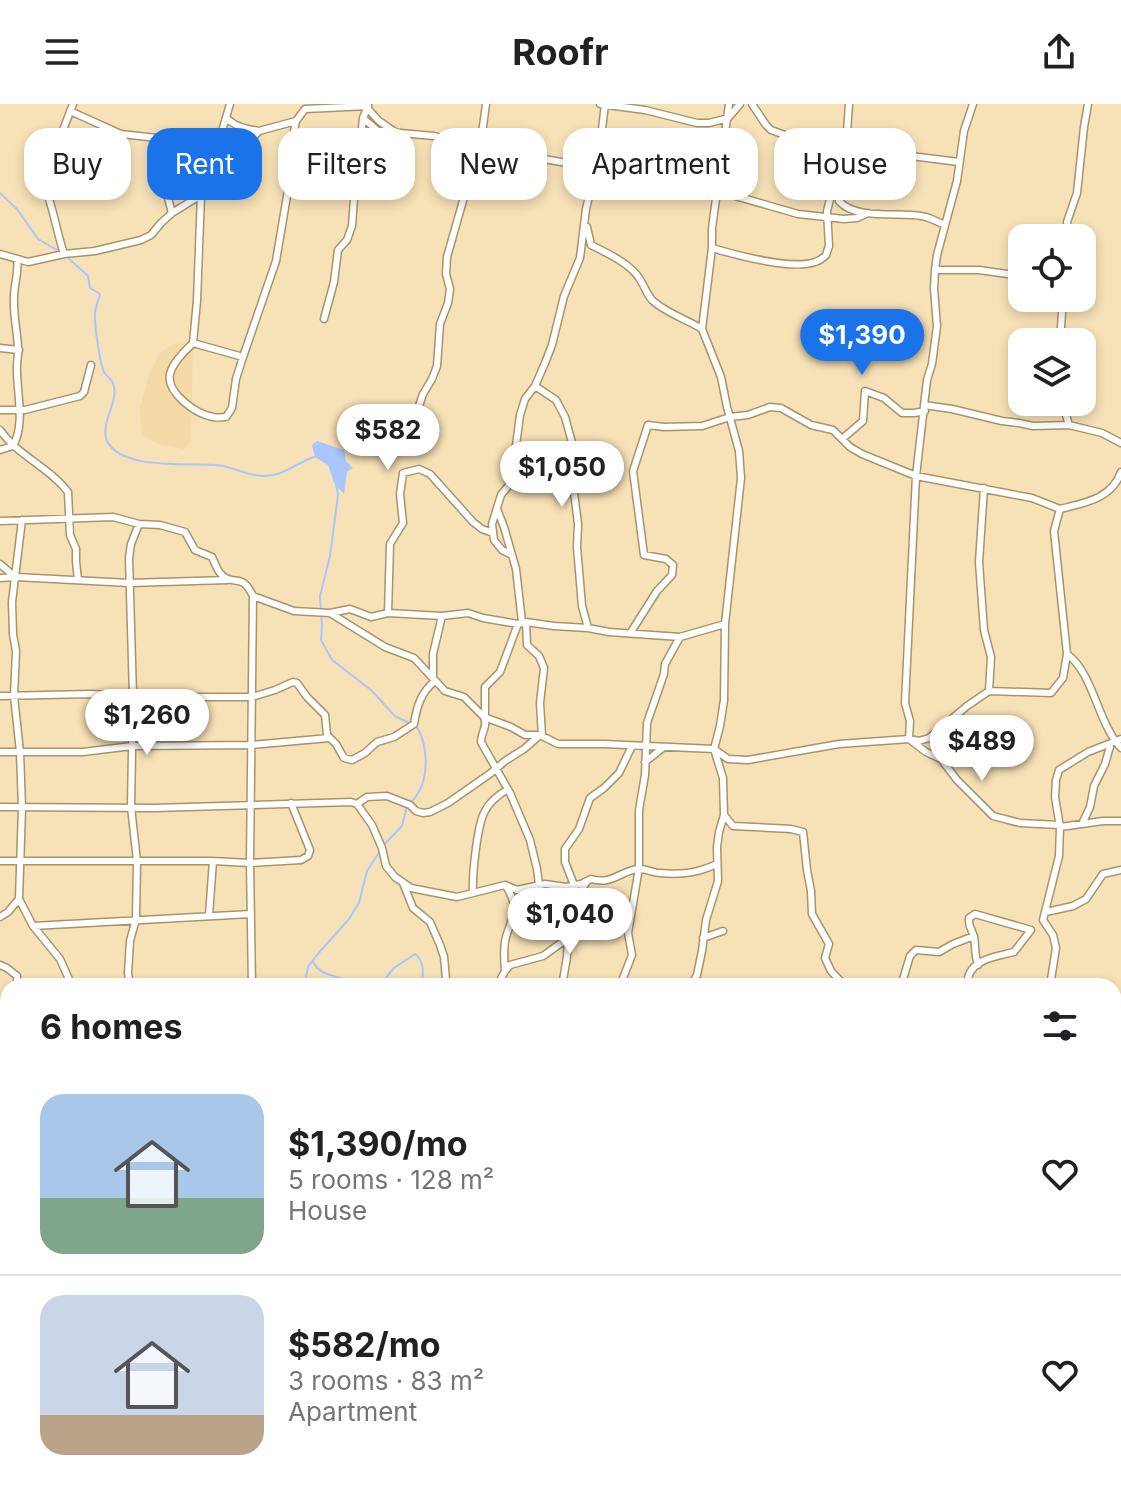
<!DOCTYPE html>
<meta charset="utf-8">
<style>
:root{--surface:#fff;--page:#f2f2f2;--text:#202124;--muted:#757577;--line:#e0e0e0;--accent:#1a73e8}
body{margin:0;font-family:Inter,sans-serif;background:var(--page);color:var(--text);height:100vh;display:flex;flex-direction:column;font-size:30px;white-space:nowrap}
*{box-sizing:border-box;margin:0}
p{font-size:26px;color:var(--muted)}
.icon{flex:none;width:44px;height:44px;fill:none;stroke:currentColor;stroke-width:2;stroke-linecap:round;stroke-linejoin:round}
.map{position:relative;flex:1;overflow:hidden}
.side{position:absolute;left:0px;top:874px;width:1122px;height:514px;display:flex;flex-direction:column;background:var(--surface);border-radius:24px 24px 0 0;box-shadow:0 4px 12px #0003}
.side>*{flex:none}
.banner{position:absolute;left:24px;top:24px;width:1074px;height:72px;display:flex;gap:16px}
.buttons{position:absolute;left:1008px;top:120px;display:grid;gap:16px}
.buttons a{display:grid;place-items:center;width:88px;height:88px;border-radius:16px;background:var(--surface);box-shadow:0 4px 12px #0003;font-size:40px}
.price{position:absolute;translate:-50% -68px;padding:0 18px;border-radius:28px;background:#fff;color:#222;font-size:26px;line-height:52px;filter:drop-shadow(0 2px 4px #0008)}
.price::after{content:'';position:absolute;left:50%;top:48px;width:24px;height:18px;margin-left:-12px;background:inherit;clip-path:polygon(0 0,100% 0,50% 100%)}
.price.current{background:var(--accent);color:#fff}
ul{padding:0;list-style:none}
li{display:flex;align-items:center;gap:24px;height:200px;padding:0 40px}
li+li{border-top:2px solid var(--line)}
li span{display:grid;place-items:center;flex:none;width:224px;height:160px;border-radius:24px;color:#555}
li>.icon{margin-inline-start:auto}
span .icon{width:96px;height:96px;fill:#fffc;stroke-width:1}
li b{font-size:34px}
h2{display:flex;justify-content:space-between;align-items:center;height:96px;padding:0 40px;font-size:34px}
.chip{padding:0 28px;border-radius:24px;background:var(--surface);box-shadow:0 4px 12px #0003;font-size:28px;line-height:72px}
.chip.current{background:var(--accent);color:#fff}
header{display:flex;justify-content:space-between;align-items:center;height:104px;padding:0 40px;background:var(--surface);font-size:36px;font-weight:700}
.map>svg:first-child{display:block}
.built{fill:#f3daa7}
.green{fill:#dbc393}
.water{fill:#aac6ff}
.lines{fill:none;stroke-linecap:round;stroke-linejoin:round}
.stream{stroke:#aac6ff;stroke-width:2}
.street-casing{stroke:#a8946b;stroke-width:9}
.street{stroke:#fff;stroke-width:6}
</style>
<header><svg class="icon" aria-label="menu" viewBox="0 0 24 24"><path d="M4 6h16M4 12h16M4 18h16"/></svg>Roofr<svg class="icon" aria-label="share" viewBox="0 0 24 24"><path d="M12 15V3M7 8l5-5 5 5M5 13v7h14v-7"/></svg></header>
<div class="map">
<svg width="1121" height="1387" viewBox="0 0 1121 1387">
<rect width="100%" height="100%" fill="#f7e1b6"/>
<path class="built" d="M193 239 191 337 184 345 160 341 142 331 140 304 150 268 160 249 174 240Z"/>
<path class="green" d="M197 1380H452L445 1387H307V1385L290 1381 265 1382 262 1387H197Z
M545 1380H885L884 1387H546Z"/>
<path class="water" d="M317 337 344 346 346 357 353 364 347 368 344 390 334 379 328 361 315 353 312 341Z"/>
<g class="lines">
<path class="stream" d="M0 89 17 105 38 135 62 149
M67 153 88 172 90 184 100 190C98 198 94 206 95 214 95 224 100 260 104 268 106 272 110 274 112 277 122 295 99 318 107 337 121 366 188 359 216 361 232 362 247 372 264 372 283 372 297 359 314 353
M336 380 338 391 330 452 320 492 322 523 321 536 332 556 371 586 395 612 409 619
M383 742 402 722 407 702 410 701C415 694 421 686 423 678 428 662 426 633 415 621
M313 858C323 876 342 869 354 882
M304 882 308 863 316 852 349 815 359 799 367 767 380 747
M379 882 394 864 415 850C425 857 423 871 422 882
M1114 1037 1121 1034
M1114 1112 1121 1108
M356 1380 358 1387"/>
<g class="street-casing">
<path id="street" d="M600 0 645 6 697 19H709L728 14 740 0
M752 0 766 21 771 26 807 39 959 58
M973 0 964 27 957 77 937 151 935 166 934 185 937 222 932 260 927 276 916 372 905 599 910 617 909 635 926 648 941 655 957 676 993 712 1020 719 1059 721
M368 5 379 17 395 28
M70 7 121 30 166 35 206 52 224 53 237 51
M226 14C236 23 246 25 259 27
M363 14 378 27 434 32 480 44 596 64
M158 34 162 71 172 109
M599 50 638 61 649 72 665 80 692 86 718 87 798 110 844 115 857 114 868 109
M840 69 839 97C855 116 898 108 921 112 930 113 937 118 945 121
M220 70 218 52 224 53 222 27 230 0
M165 81 192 78C194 57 187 53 172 40
M587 123 591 141C605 148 631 160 639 174 644 181 646 189 652 196 664 208 688 216 702 225
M1070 134 1067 118 1077 89 1084 23 1088 0
M712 144C736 151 792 166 815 158 819 157 823 154 826 151L829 142 827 107 847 28 849 0
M0 150 28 158 64 150 95 147 141 136 151 131 161 119 172 109 201 91 192 78 160 59
M64 150C56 126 53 101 43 78L73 0
M935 166H979L1022 172
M324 215 334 178 338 146 347 136 352 122 355 81 353 61 361 34 363 14 368 2
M1060 238 1063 194
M193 239C185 247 173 258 170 270 166 289 196 310 213 313 215 314 223 313 226 313L232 304 236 275 243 253 276 157 289 80 290 48 296 17
M0 244 19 246
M243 253 193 239 197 197 201 91 259 27 296 17 305 5 368 2V0
M535 282 556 296 565 313 576 353 573 380 578 420 577 443 582 502 588 524
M1062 298 1069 321
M924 301 952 305 1002 317 1019 319 1033 322 1069 321 1102 329 1121 339
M0 306H25L80 292 84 288 91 261
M0 326C18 352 49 363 68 388L70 431 76 445V457L78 476
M842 335 863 317 865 287 884 294 902 309H914L925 307
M378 339 418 305 423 290 432 275 437 262 440 220 448 199 450 185 446 170 447 153 476 51 480 44 486 0
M0 346 13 342C26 319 16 287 17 262 17 255 19 249 18 243 17 226 13 209 14 193 14 180 19 169 17 156
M984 384 979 458 984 526 991 553 989 587
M497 405 504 423 512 451
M22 416 12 498 13 530 16 547 14 592 20 648 22 704 19 795 33 822 60 855 72 882
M0 417 113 413 139 420 160 421 185 428 195 446 212 453C215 459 217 467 222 471 234 483 241 467 253 492L250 759 252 882
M0 460 15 473
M0 474 16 473 129 479 228 476
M253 492 294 507 330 509 385 543 414 554 445 587 464 593 484 613 511 623 525 631H540L558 640H604L714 645 728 655 748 656 839 640 909 635 919 637 929 634 967 602 989 587 1051 589 1063 574 1067 550C1094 570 1097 618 1121 644
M330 509 350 505 371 513 388 509 442 512 468 509 483 514 518 520 526 518 554 522 588 524 609 528 680 533 725 520
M388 509 390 440 403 419 400 390 403 369 419 365 430 370 473 418 482 425 493 429
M522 518 516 465 512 451 502 446 494 436 492 420 501 391 509 381 513 364 520 311 525 295 535 282 545 259 552 241 564 192 580 154 586 105 599 50 605 0
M526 518 527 541 539 552 544 564 540 599 542 632
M631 528 657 487 672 471 673 461 666 455 644 451 633 367 648 321 664 323 702 322 730 313 748 311 770 303 781 304 811 321 833 326 850 343 862 350 916 372 1032 394 1060 405
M1067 550 1054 427 1060 405C1084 399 1112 395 1121 368
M433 572V550L442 512
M0 592 90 590 159 593H252L275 586 293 578 297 579 307 593 325 611 327 631 336 640 344 654 352 656 365 649 377 638 394 633 414 620C417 602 421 588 435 577
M484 613C488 623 481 628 481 638L510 689 530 736 537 765 539 781
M485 614V583L500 568 518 520
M0 648H83L132 642 252 641 329 634
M645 658 664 643
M357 700 367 693 387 692 410 701 416 707 423 709 430 708 448 699 491 669 505 657 524 645 540 631
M0 703 154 704 351 698 357 700 372 721 382 744 386 762 395 773 411 784 457 793 505 781 517 786 545 780 566 783 581 780 591 775C613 782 624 764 640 765 647 765 653 769 660 769 682 771 697 769 717 760
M724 711 733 722 791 725 803 728 807 766 811 787 812 810 829 840 825 854 831 867 845 882
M1082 720 1090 703 1094 682 1105 660 1111 639
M1060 723 1103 717H1121
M0 757H213L250 759 301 756 308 752 310 746 291 699
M403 779 413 804 430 818 440 841 444 853 446 875 449 882
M574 781 565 758V745L579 725 590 694 604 684 619 669 632 642
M473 789C472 772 477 721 485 707 490 697 498 691 508 685
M1046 808 1073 802 1086 795 1103 770 1121 766
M209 811 213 757
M0 813 8 808 19 795
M33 822 251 810
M703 834 723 827
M0 861 7 864 17 872V882
M505 867C504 856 503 844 506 833 513 810 520 805 506 782
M130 882 128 869 130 837 136 815 137 757 131 703 133 592 129 454 131 440 139 420
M497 882 505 867 510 861 543 852 568 834 577 817 583 783 586 779
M562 882 567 853 568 834
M620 882 632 851 628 829 639 764V706L645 671 647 619 664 570 665 560 680 533
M691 882 697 871 702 847 706 816 718 777 717 743 719 728 724 711 723 674 714 645 720 622 724 596 725 520 741 374 739 347 727 303 721 273 702 225 712 144V124L729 0
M901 882 910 852 916 846 939 848 953 840 974 832
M967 882C967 855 994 853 1014 848L1031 826 975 810 969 814C968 823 972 825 974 833 976 843 974 850 978 861
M1050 882 1056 844 1053 831 1043 816 1059 752 1060 723 1055 693 1056 676 1059 666 1088 648 1121 635
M1114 907 1121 908
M0 928H8
M0 982H8
M0 1039 8 1040
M0 1096H8
M1114 1125 1121 1129
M0 1153H8
M0 1252H8
M1114 1262 1121 1261
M1114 1319H1121
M0 1375H8
M1114 1376H1121
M42 1380 73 1382
M1051 1380 1055 1387
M182 1387V1380
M884 1387 994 1385 1041 1380"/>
</g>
<use href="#street" class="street"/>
</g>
</svg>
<div class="buttons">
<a><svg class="icon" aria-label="locate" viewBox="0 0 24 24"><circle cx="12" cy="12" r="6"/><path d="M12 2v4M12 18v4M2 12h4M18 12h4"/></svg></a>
<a><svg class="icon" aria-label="layers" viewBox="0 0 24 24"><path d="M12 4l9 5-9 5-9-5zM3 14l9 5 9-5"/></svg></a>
</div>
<b class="price current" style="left:862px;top:273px">$1,390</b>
<b class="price" style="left:388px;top:368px">$582</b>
<b class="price" style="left:562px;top:405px">$1,050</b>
<b class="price" style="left:147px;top:653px">$1,260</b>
<b class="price" style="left:982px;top:679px">$489</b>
<b class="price" style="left:570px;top:852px">$1,040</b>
<div class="banner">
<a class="chip">Buy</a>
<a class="chip current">Rent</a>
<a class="chip">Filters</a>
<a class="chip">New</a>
<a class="chip">Apartment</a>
<a class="chip">House</a>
</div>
<section class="side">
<h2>6 homes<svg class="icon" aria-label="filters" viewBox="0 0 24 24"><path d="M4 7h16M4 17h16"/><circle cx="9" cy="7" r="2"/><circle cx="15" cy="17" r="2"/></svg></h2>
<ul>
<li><span style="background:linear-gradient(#a9c7e8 65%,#7fa58c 0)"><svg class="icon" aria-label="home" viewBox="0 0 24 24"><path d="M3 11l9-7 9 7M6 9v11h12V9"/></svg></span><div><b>$1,390/mo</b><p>5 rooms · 128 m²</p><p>House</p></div><svg class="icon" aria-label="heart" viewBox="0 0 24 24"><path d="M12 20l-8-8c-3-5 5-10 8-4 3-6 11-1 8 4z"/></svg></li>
<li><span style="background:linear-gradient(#c9d6e8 75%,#b9a48a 0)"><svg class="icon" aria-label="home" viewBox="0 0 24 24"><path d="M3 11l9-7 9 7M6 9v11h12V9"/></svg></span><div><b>$582/mo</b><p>3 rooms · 83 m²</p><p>Apartment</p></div><svg class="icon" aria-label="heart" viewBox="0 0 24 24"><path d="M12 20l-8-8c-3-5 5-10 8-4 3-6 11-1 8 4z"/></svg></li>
</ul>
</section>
</div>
